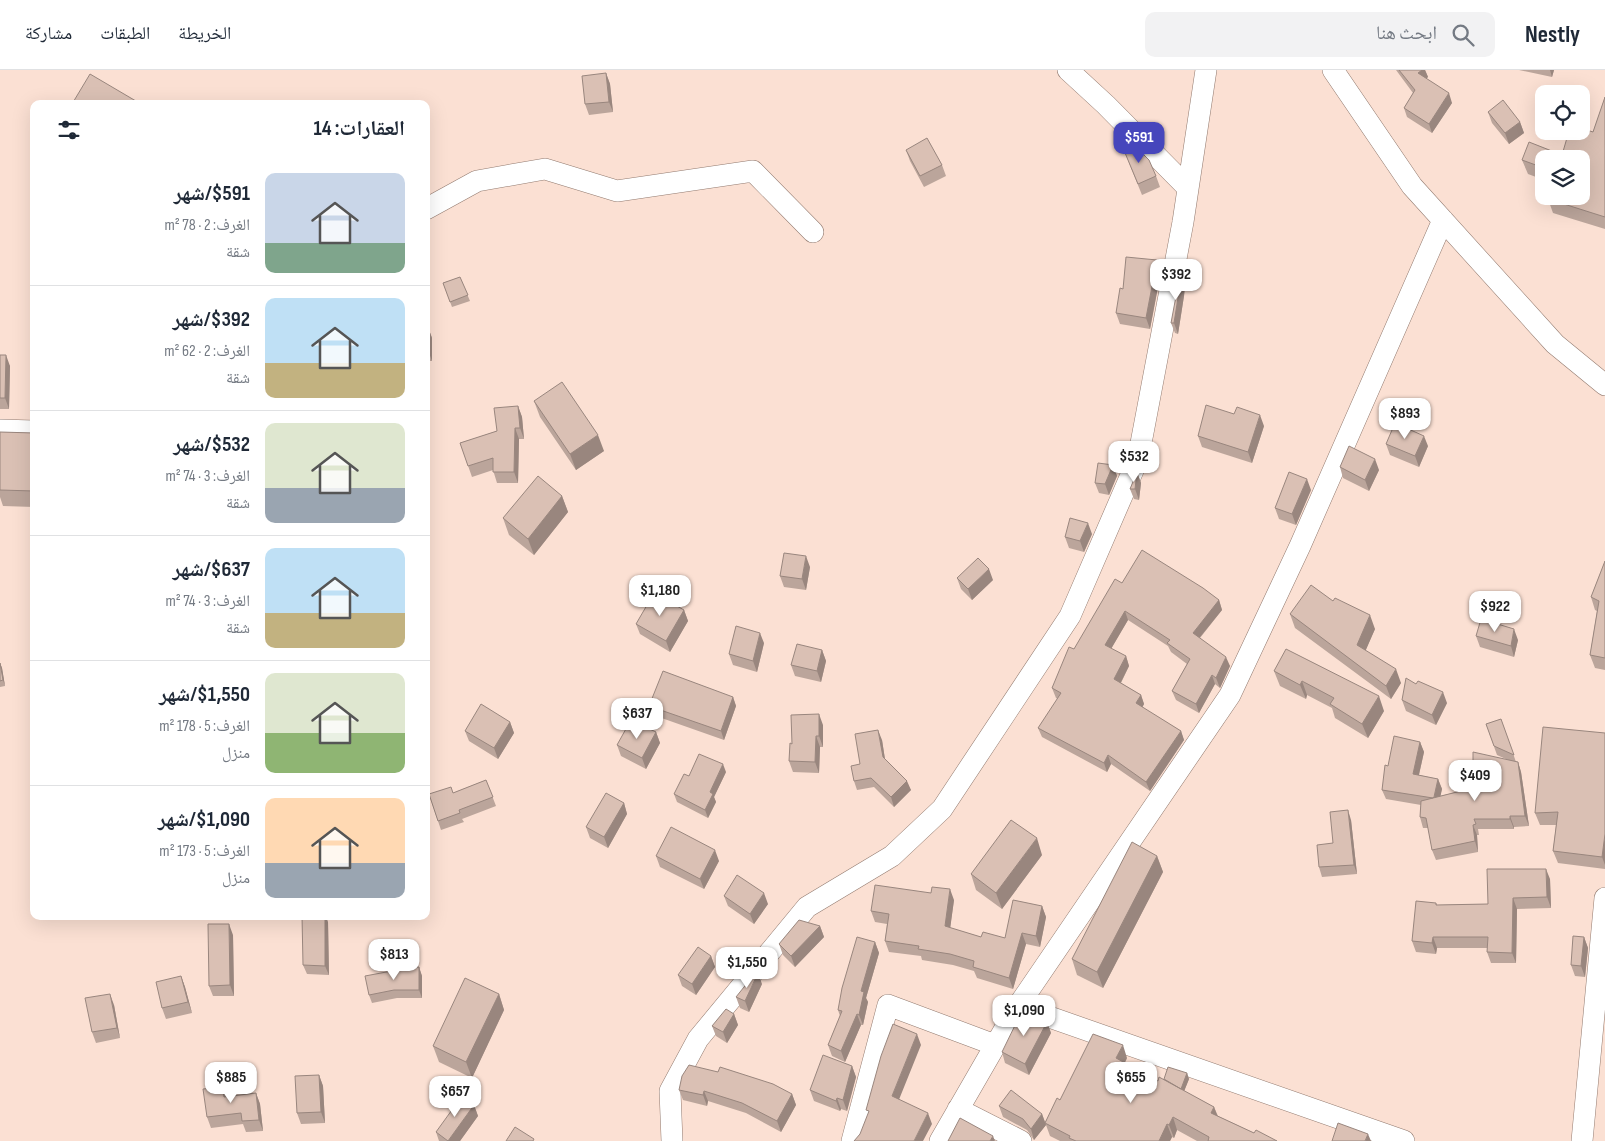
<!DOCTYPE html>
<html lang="ar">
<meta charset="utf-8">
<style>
:root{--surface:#fff;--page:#f2f2f3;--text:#1f2937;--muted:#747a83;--line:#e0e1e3;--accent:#4646bc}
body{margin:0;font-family:"Sofia Sans Condensed","Noto Naskh Arabic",sans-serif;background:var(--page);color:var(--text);direction:rtl;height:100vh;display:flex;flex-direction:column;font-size:19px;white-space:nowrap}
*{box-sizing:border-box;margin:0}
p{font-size:16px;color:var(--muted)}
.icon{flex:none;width:28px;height:28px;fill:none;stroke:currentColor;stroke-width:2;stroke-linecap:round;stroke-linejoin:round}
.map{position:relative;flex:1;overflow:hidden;direction:ltr}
.details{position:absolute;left:30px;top:30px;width:400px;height:820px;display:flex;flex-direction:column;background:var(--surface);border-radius:10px;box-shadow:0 5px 20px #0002;direction:rtl}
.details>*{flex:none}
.controls{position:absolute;left:1535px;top:15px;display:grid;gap:10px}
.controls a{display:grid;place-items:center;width:55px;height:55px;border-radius:10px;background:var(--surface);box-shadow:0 5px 20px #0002;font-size:25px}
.price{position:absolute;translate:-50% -42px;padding:0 11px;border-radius:10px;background:#fff;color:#222;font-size:16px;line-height:32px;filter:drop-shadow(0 1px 2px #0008)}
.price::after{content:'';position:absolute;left:50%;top:30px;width:15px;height:11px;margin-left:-8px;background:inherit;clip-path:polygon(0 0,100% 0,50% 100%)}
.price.current{background:var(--accent);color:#fff}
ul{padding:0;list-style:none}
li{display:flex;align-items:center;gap:15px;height:125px;padding:0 25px}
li+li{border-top:1px solid var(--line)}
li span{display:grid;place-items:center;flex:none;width:140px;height:100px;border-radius:10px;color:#555}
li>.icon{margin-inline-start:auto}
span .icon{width:60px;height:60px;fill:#fffc;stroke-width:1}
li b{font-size:21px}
h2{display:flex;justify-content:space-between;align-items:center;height:60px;padding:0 25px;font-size:21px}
header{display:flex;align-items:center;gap:30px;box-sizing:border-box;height:70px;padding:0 25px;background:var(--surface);border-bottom:1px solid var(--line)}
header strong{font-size:24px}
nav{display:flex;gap:28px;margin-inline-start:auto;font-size:18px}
.search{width:350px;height:45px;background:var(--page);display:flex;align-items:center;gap:12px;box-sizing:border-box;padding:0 18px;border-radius:10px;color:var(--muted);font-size:19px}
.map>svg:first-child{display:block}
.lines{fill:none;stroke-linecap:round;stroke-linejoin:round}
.minor-casing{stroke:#927a6f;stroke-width:22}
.minor{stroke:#fff;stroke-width:21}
.wall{fill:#bba59b}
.shaded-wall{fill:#99867e}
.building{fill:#dac0b4;stroke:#99867e}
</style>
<header>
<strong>Nestly</strong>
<div class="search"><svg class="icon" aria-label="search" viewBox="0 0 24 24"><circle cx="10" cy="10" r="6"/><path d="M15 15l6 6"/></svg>ابحث هنا</div>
<nav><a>الخريطة</a><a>الطبقات</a><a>مشاركة</a></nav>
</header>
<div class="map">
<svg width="1605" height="1071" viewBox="0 0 1605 1071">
<rect width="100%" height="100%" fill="#fbe0d3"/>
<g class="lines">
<g class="minor-casing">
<path id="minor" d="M1068 0 1106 35 1188 118
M1333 0 1412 116 1555 274 1605 315
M426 139 477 111 545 99 617 121 753 101 813 162
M0 360 34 361
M1018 936 1404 1071
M958 1039 1021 1071
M672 1071 670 1021 698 969 807 837 892 786 942 739 1070 546 1138 389 1183 152 1206 0
M852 1071 888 935 995 975
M940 1071 1018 936 1230 625 1300 476 1443 150
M1582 1071 1605 828"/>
</g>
<use href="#minor" class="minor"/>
</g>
<path class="wall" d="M1396 0H1425L1428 7 1426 9 1452 33 1432 63 1407 47 1404 38 1413 23Z
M1519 0H1554L1552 7Z
M606 3 610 14 613 42 589 45 585 34Z
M1605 27V159L1553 143 1548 129 1581 126 1544 89V110L1528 104 1522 90 1562 85 1593 62Z
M1488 42 1520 52 1524 63 1509 74 1492 53Z
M1123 78 1156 106 1160 117 1142 125Z
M906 80 942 95 946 106 924 117 910 91Z
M1161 201 1150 259 1120 254 1116 243 1123 219Z
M1186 205 1184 226 1178 264 1175 263 1171 253Z
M460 207 470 231 452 237 443 213Z
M426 257H428L432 268V291H426Z
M0 285 10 296 9 339H0Z
M534 331 604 381 576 400 540 347Z
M518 336 522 347 524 369H519L518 413H497L493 400 472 407 460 373 497 361Z
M1264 356 1252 393 1202 377 1198 366Z
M0 362 34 363V437L3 436 0 427Z
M1386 374 1428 376 1419 397 1390 385Z
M1113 395 1117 406 1109 425 1099 423 1095 413Z
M1340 397 1379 400 1369 421 1343 408Z
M1137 402 1141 413 1139 430 1134 429 1130 419Z
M1311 420 1296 455 1279 449 1275 438Z
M562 426 568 442 534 485 509 465 503 448Z
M1092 464 1084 482 1069 478 1065 467Z
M1605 491V600L1595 598 1590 585 1597 541 1595 540 1591 527Z
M810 497 806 520 784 517 780 506Z
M957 508 993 510 972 530 961 519Z
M1122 513 1219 530 1222 540 1200 568 1230 596 1220 618 1215 614 1199 643 1176 630 1172 621 1187 594 1171 582 1168 576 1128 550 1111 579 1126 586 1129 596 1121 613 1141 625 1144 634 1142 638 1181 661 1184 670 1150 721 1111 694 1107 702 1042 667 1038 658 1058 629 1056 628 1052 618 1074 579Z
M1333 531 1375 559 1365 581 1401 613 1391 629 1295 558 1290 544Z
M684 540 688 551 670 582 640 564 636 554Z
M1476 566 1518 570 1514 587 1480 577Z
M764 573 757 602 733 595 729 584Z
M822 580 826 591 821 612 795 606 791 595Z
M0 593 2 598 5 616 0 617Z
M1274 601 1384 641 1368 668 1335 648 1332 638 1307 625 1306 629 1280 616Z
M733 627 736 636 724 670 653 645 649 636Z
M1402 630 1447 633 1436 655 1406 641Z
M1501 649 1516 692H1518L1521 702 1529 756 1514 757V759H1478L1479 765H1477L1478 782 1436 790 1432 780 1428 758H1423L1420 747 1421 735 1386 729 1382 720 1388 696 1420 672 1424 682 1419 705 1438 709 1442 719 1440 726 1473 718 1508 690 1497 685 1486 654Z
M510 652 514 663 498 689 469 671 465 661Z
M823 655V677H820L819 703 793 702 789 691 792 674Z
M636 662H656L660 673 646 699 621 686 617 675Z
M1605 663V799L1558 793 1553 781 1556 755H1540L1535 743Z
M882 670 885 689 911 720 894 737 874 717 857 720 854 711 860 694Z
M726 702 714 727 716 732 708 748 677 732 674 724Z
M486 710 496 736 462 749 464 752 441 760 429 724 453 723Z
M624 733 627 744 608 778 590 768 586 757Z
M1351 750 1357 804 1322 807 1319 797 1333 773Z
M1042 785 1002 839 976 820 971 804Z
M656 786 719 791 704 819 660 797Z
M1157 786 1163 802 1103 918 1077 905 1072 889Z
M1550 809 1551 838 1517 839 1516 893H1491L1487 882V878H1437L1436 884 1416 882 1412 871 1436 833 1437 835 1488 834Z
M724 826 768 834 754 854 728 836Z
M954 830 950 858 981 867 1005 868 1042 836 1046 847 1040 877 1026 874 1013 919 977 908 974 901 953 895 922 890 921 886 889 882 885 871 887 854 875 852 871 841Z
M328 852 329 905 307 904 303 895Z
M820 856 824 867 795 897 783 885 779 874Z
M233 865 234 926H213L209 916Z
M1584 867 1588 878 1585 907 1575 906 1571 895Z
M875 872 879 883 866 928 868 932 863 955H861L845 992 832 986 828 975 840 946 838 940Z
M711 886 715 897 696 925 682 916 678 905Z
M419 897 422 906V928H397L372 933 369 925Z
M181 906 185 917 192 943 166 949 162 938Z
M762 914 749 942 740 938 736 927Z
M499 924 504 940 472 1008 439 992 433 976Z
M114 935 120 968 96 973 92 962Z
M734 944 738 955 727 973 716 966 712 956Z
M1047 952 1051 963 1029 1005 1005 993 1002 982Z
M1127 988 1125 993 1158 1011 1187 1003 1189 1009 1184 1021 1214 1037 1218 1046 1254 1063 1277 1071H1197L1177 1060 1174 1068 1172 1067 1170 1071H1060L1050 1066 1046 1055 1034 1070 1027 1060 1003 1047 999 1036 1042 1044 1045 1052 1060 1030Z
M852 996 856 1007 847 1041 841 1039 840 1041 814 1031 810 1020Z
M319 1005 323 1016 325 1053 301 1054 297 1043Z
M223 1017 226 1027 256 1023 260 1034 263 1061 246 1062 243 1054 211 1058 207 1047Z
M679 1020 792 1024 796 1035 781 1062 746 1043 708 1031 707 1036 683 1030Z
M474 1035 478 1046 460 1071H439L436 1062Z"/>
<path class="shaded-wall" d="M1422 0H1425L1428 7 1422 12 1418 3Z
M1550 0H1554L1552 7Z
M606 3 610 14 613 42 609 32Z
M1449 23 1452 33 1432 63 1429 54Z
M1520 52 1524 63 1509 74 1505 63Z
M1157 190 1161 201 1150 259 1146 248Z
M1182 194 1186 205 1184 226 1178 264 1174 253Z
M428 257 432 268V291L428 280Z
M6 285 10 296 9 339 5 328Z
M518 336 522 347 524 369 520 358Z
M1260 345 1264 356 1252 393 1248 382Z
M515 358 519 369 518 413 514 402Z
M598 365 604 381 576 400 570 384Z
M1424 366 1428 376 1419 397 1415 386Z
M1375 389 1379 400 1369 421 1365 410Z
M1113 395 1117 406 1109 425 1105 414Z
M1137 402 1141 413 1139 430 1135 419Z
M1307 409 1311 420 1296 455 1292 444Z
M562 426 568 442 534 485 528 469Z
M1088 453 1092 464 1084 482 1080 471Z
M806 486 810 497 806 520 802 509Z
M989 499 993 510 972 530 968 519Z
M1219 530 1222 540 1196 572 1193 563Z
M684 540 688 551 670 582 666 571Z
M1125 541 1128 550 1108 584 1105 575Z
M1370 545 1375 559 1362 589 1357 575Z
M1514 559 1518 570 1514 587 1511 576Z
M760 563 764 573 757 602 753 591Z
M822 580 826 591 821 612 817 601Z
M1126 586 1129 596 1118 618 1114 609Z
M1226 587 1230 596 1220 618 1216 608Z
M0 593 2 598 5 616 3 610Z
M1396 599 1401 613 1391 629 1386 616Z
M1212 605 1215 614 1199 643 1196 634Z
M1302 611 1307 625 1306 629 1300 615Z
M1443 622 1447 633 1436 655 1432 645Z
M1141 625 1144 634 1139 643 1136 633Z
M1379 626 1384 641 1368 668 1362 654Z
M733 627 736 636 724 670 721 661Z
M819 644 823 655V677L819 666Z
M510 652 514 663 498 689 494 678Z
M878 660 882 670 886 696 883 687Z
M1181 661 1184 670 1150 721 1146 712Z
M656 662 660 673 646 699 642 688Z
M816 666 820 677 819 703 815 692Z
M1420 672 1424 682 1417 713 1413 704Z
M1108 685 1111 694 1107 702 1104 693Z
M1518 692 1521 702 1529 756 1525 746Z
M723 694 726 702 714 727 716 732 708 748 705 740 710 722Z
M1438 709 1442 719 1438 738 1434 728Z
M907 711 911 720 894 737 891 727Z
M624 733 627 744 608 778 604 767Z
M1348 740 1351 750 1357 804 1354 795Z
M1510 746 1514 757V759L1510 749Z
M1473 755 1477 765 1478 782 1475 771Z
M1605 764V795L1602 787Z
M1037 768 1042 785 1002 839 996 823Z
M715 780 719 791 704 819 700 809Z
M1157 786 1163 802 1103 918 1097 902Z
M1546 799 1550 809 1551 838 1547 827Z
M950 819 954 830 949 867 945 856Z
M764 823 768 834 754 854 750 844Z
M1513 828 1517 839 1516 893 1512 883Z
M1042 836 1046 847 1040 877 1036 866Z
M325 846H326L328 852 329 905 325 896Z
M229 854 233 865 234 926 230 915Z
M820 856 824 867 795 897 791 886Z
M1022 863 1026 874 1013 919 1009 908Z
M1433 867 1437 878 1436 884 1432 873Z
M1584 867 1588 878 1585 907 1581 896Z
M875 872 879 883 866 928 868 932 863 955 859 945 861 921Z
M711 886 715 897 696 925 692 914Z
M419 897 422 906V928L419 920Z
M758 903 762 914 749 942 745 931Z
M181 906 185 917 192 943 188 932Z
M110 924 114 935 120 968 117 958Z
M499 924 504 940 472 1008 466 992Z
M734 944 738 955 727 973 723 962Z
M857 944 861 955 845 992 841 981Z
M1047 952 1051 963 1029 1005 1025 994Z
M917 964 921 975 896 1037 892 1026Z
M1123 975 1127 988 1120 1001 1116 988Z
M852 996 856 1007 847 1041 843 1030Z
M1187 1003 1189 1009 1183 1024 1181 1019Z
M319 1005 323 1016 325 1053 321 1042Z
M704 1021 708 1031 707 1036 703 1025Z
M256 1023 260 1034 263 1061 259 1050Z
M792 1024 796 1035 781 1062 777 1051Z
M837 1028 841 1039 840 1041 836 1031Z
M474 1035 478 1046 460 1071H448Z
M1214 1037 1219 1050 1211 1043Z
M928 1043 932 1054 923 1071H914Z
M1042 1044 1046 1055 1034 1070 1031 1059Z
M1173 1047 1177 1060 1174 1068 1169 1055Z
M1167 1054 1172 1067 1170 1071H1159Z
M1368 1064 1371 1071H1365Z
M993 1066 995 1071H990Z"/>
<path class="building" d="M1399 0H1422L1418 3 1449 23 1429 54 1404 38 1415 20Z
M606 3 609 32 585 34 582 6Z
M90 4 141 34H72Z
M1605 27V147L1548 129 1549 126H1581V89H1544V98L1522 90 1529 72 1562 85 1569 61H1581V58L1593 62Z
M1503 30 1520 52 1505 63 1488 42Z
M927 68 942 95 920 106 906 80Z
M1133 74 1149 90 1156 106 1138 114 1123 78Z
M1126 187 1157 190 1146 248 1116 243 1120 218 1123 219Z
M1182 194 1180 215 1174 253H1171Z
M460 207 468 225 450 232 443 213Z
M426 257H428V280H426Z
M0 285H6L5 328H0Z
M562 312 598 365 570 384 534 331Z
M1206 335 1234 344 1237 337 1260 345 1248 382 1198 366Z
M518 336 520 358H515L514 402H493V388L468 396 460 373 497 361 494 338Z
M1395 353 1424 366 1415 386 1386 374Z
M0 362 34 363V421L0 420Z
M1349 376 1375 389 1365 410 1340 397Z
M1098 393 1113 395 1105 414 1095 413Z
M1137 402 1135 419H1130Z
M1289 402 1307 409 1292 444 1275 438Z
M538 406 562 426 528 469 503 448Z
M1070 448 1088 453 1080 471 1065 467Z
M1142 480 1203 518 1219 530 1193 563 1226 587 1216 608 1212 605 1196 634 1172 621 1190 589 1167 573 1170 570 1125 541 1105 575 1126 586 1114 609 1141 625 1136 633 1181 661 1146 712 1108 685 1104 693 1038 658 1061 623 1052 618 1069 577 1074 579 1115 509 1122 513Z
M784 483 806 486 802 509 780 506Z
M978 488 989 499 968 519 957 508Z
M1605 491V588L1590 585 1599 531 1591 527Z
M1311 515 1333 531 1335 528 1370 545 1357 575 1396 599 1386 616 1290 544Z
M654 523 684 540 666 571 636 554Z
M1481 549 1514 559 1511 576 1476 566Z
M736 556 760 563 753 591 729 584Z
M797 574 822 580 817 601 791 595Z
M1286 579 1379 626 1362 654 1330 634 1334 628 1302 611 1300 615 1274 601Z
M0 593 3 610 0 611Z
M663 601 733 627 721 661 649 636Z
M1406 608 1416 614 1418 611 1443 622 1432 645 1402 630Z
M481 634 510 652 494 678 465 661Z
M819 644V666H816L815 692 789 691 790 673 792 674 791 645Z
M1501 649 1514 685 1494 676 1486 654Z
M639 654 656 662 642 688 617 675 627 657 636 662Z
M1543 657 1605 663V764L1602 787 1553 781 1558 742 1535 743Z
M878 660 883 687 907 711 891 727 871 708 854 711 851 696 860 694 855 664Z
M1394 666 1420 672 1413 704 1438 709 1434 727 1433 728 1382 720 1385 695 1388 696Z
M1473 682 1518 692 1525 746H1510V749H1474L1476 754 1473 755 1475 771 1432 780 1426 748 1420 747 1421 731 1473 718Z
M699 684 723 694 710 722 713 724 705 740 674 724 684 704 689 706Z
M486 710 493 727 459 740 460 743 438 751 429 724 451 717 453 723Z
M606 723 624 733 604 767 586 757Z
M1348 740 1354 795 1319 797 1317 775 1333 773 1330 742Z
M1011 750 1037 768 996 823 971 804Z
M671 757 715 780 700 809 656 786Z
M1132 772 1157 786 1097 902 1072 889Z
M1487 799H1546L1547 827 1513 828 1512 883 1487 882 1488 867H1433L1432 873 1412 871 1416 831 1436 833V835L1488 834Z
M737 805 764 823 750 844 724 826Z
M875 815 931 823 932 817 950 819 945 856 981 867 983 862 1005 868 1013 830 1042 836 1036 866 1022 863 1009 908 973 897 974 891 950 884 918 879 919 876 885 871 889 844 871 841Z
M302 846H325V896L303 895Z
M799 850 820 856 791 886 779 874Z
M208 854H229L230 915 209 916Z
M1573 866 1584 867 1581 896 1571 895Z
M857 867 875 872 861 921 864 922 859 945 857 944 841 981 828 975 842 941 838 940 842 918Z
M698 877 711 886 692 914 678 905Z
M419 897V920H394L369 925 365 906 397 900V898Z
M756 902 758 903 745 931 736 927Z
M181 906 188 932 162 938 156 912Z
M465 908 499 924 466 992 433 976Z
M110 924 117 958 92 962 85 928Z
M726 939 734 944 723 962 712 956Z
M1022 941 1047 952 1025 994 1002 982Z
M893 954 917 964 892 1026 928 1043 914 1071H854L860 1064 869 1041 866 1040 881 986Z
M1093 964 1123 975 1116 988 1158 1011 1159 1007 1214 1037 1211 1043 1254 1063 1256 1060 1277 1071H1208L1209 1067 1173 1047 1169 1055 1167 1054 1159 1071H1076L1069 1068 1070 1066 1045 1053 1057 1028 1060 1030Z
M823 985 852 996 843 1030 837 1028 836 1031 810 1020Z
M689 995 718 1002 720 997 773 1014 792 1024 777 1051 742 1033 704 1021 703 1025 679 1020 682 1006Z
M1168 997 1187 1003 1181 1019 1164 1009Z
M319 1005 321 1042 297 1043 295 1006Z
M223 1017 224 1027 256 1023 259 1050 242 1051 241 1043 207 1047 203 1019Z
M1011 1020 1042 1044 1031 1059 1023 1049 999 1036Z
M462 1026 474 1035 448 1071 436 1062Z
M960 1048 993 1066 990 1071H948Z
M1338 1053 1368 1064 1365 1071H1332Z
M515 1057 534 1069 533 1071H506Z"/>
</svg>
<div class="controls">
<a><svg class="icon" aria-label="locate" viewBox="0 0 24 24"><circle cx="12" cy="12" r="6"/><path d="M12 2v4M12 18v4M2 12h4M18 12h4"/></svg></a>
<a><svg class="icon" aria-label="layers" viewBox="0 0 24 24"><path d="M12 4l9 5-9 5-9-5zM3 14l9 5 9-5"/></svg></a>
</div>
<b class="price current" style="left:1139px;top:94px">$591</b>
<b class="price" style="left:1176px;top:231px">$392</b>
<b class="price" style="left:1405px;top:370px">$893</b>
<b class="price" style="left:1134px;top:413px">$532</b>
<b class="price" style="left:660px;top:547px">$1,180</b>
<b class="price" style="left:1495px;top:563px">$922</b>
<b class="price" style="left:637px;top:670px">$637</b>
<b class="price" style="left:1475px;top:732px">$409</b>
<b class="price" style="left:394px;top:911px">$813</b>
<b class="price" style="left:747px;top:919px">$1,550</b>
<b class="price" style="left:1024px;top:967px">$1,090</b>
<b class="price" style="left:231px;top:1034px">$885</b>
<b class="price" style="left:1131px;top:1034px">$655</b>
<b class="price" style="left:455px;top:1048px">$657</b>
<section class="details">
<h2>العقارات: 14<svg class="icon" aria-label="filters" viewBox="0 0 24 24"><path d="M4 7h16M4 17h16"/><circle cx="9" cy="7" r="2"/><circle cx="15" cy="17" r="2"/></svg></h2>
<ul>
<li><span style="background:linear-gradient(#c9d6e8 70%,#7fa58c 0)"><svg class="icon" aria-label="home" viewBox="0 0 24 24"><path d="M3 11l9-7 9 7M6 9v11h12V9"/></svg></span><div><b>$591/شهر</b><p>الغرف: 2 · 78 m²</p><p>شقة</p></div></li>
<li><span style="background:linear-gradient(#bfe0f5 65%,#c2b280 0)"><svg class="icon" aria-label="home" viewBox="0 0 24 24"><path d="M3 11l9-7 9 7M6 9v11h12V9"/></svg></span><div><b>$392/شهر</b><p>الغرف: 2 · 62 m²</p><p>شقة</p></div></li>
<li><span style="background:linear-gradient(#dfe7d0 65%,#9aa5b1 0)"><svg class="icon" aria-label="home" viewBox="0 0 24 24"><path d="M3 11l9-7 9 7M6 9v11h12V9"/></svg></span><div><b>$532/شهر</b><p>الغرف: 3 · 74 m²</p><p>شقة</p></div></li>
<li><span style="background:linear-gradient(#bfe0f5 65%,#c2b280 0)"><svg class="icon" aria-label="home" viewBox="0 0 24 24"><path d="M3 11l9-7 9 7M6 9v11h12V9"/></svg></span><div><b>$637/شهر</b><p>الغرف: 3 · 74 m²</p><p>شقة</p></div></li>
<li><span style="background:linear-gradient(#dfe7d0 60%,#8fb573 0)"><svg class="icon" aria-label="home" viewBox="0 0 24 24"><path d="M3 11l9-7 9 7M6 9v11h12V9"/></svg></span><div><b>$1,550/شهر</b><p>الغرف: 5 · 178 m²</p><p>منزل</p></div></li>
<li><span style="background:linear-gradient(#ffd9b3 65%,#9aa5b1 0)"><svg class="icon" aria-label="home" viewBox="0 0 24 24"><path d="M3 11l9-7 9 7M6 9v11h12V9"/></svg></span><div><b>$1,090/شهر</b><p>الغرف: 5 · 173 m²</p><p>منزل</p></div></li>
</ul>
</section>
</div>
